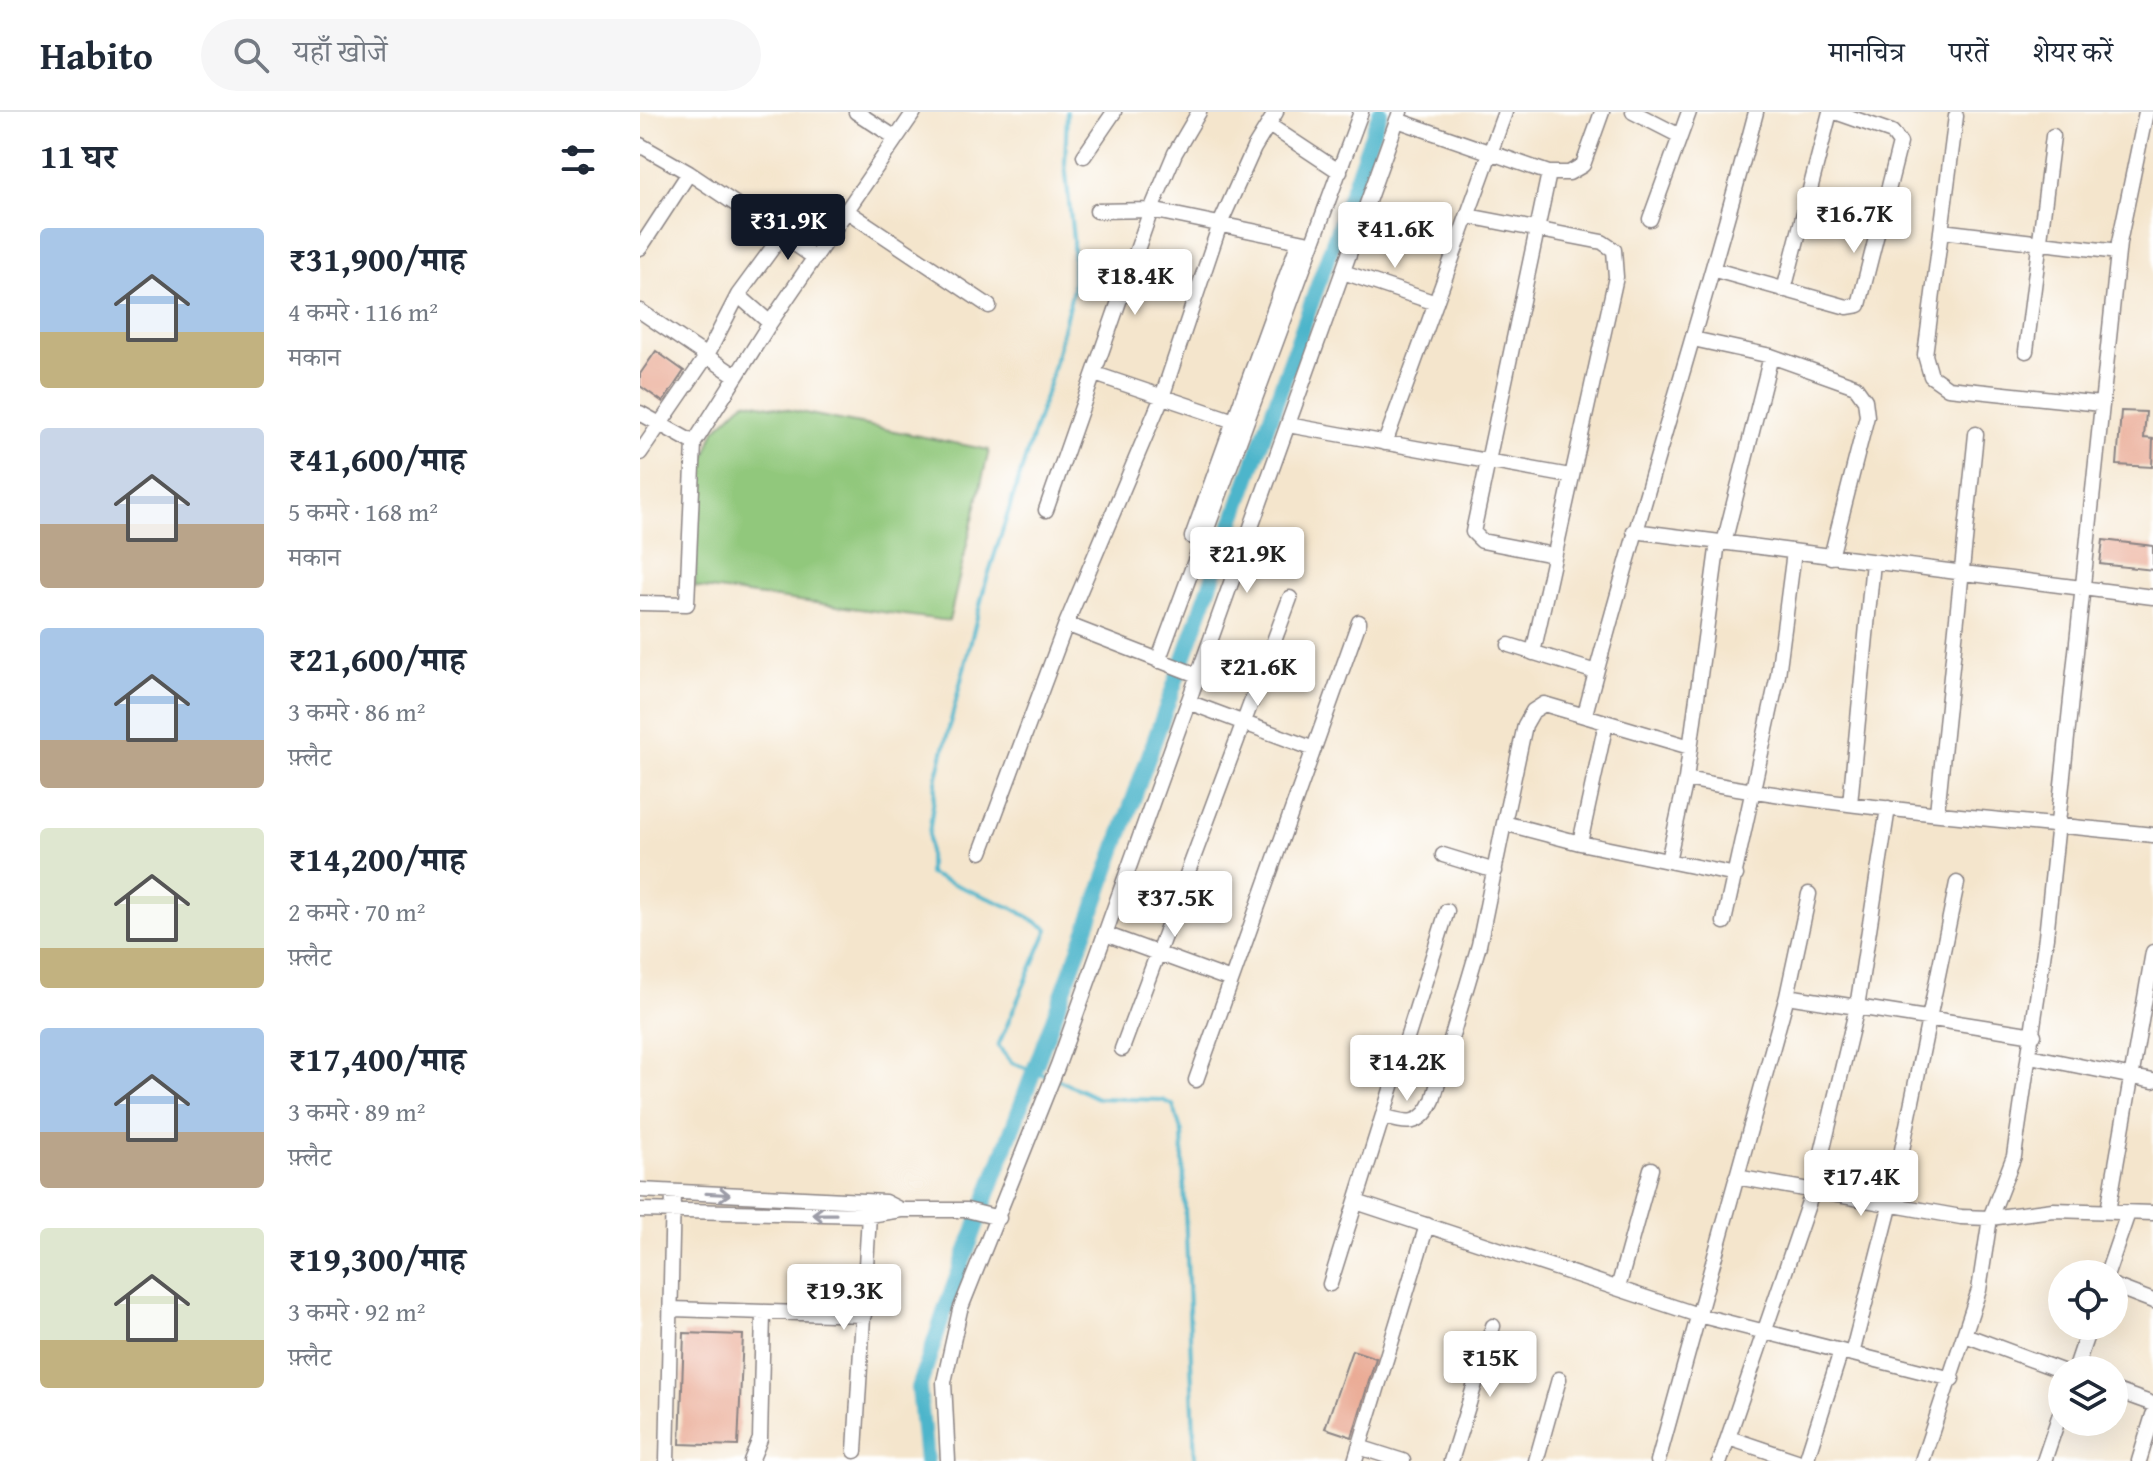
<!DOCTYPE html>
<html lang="hi">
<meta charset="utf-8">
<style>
:root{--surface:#fff;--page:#f6f6f7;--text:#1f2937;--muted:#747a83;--line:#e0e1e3;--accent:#111827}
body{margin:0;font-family:"Gentium Book Plus","Noto Serif Devanagari",serif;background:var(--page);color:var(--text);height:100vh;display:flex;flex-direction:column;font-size:30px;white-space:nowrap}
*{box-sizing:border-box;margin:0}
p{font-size:26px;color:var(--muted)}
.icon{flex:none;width:44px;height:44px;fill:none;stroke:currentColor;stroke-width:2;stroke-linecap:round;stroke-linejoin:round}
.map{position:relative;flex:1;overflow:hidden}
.panel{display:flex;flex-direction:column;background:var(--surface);width:640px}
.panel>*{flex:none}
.tools{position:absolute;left:1408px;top:1148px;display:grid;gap:16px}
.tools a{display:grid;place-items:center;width:80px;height:80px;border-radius:50%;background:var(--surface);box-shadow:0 8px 32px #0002;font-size:40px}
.price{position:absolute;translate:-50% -68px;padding:0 18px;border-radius:8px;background:#fff;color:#222;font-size:26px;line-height:52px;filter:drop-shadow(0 2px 4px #0008)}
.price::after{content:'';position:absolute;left:50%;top:48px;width:24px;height:18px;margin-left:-12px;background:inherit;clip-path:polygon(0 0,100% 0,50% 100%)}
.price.active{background:var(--accent);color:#fff}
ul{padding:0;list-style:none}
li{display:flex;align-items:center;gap:24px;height:200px;padding:0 40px}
li span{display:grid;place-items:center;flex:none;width:224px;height:160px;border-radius:8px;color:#555}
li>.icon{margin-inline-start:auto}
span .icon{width:96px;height:96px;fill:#fffc;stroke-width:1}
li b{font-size:34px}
h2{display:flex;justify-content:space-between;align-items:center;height:96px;padding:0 40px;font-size:34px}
header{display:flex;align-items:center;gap:48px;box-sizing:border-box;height:112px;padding:0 40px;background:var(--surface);border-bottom:2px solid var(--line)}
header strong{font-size:38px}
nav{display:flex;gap:44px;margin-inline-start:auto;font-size:28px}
.search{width:560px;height:72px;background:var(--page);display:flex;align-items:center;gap:20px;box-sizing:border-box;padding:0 28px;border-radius:44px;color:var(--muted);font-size:30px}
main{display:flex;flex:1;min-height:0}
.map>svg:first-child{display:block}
.green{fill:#91c87b;stroke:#5a755b;stroke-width:2}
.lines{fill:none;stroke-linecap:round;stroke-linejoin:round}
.stream{stroke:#4db5cb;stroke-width:4}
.canal{stroke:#4db5cb;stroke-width:16}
.building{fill:#eaab95}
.minor-casing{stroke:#8b8484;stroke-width:17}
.minor{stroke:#fff;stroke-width:14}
.oneway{stroke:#9c9ca7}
</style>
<header>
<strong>Habito</strong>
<div class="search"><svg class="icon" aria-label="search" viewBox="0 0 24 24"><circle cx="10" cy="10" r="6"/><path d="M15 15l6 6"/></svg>यहाँ खोजें</div>
<nav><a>मानचित्र</a><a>परतें</a><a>शेयर करें</a></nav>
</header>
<main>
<section class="panel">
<h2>11 घर<svg class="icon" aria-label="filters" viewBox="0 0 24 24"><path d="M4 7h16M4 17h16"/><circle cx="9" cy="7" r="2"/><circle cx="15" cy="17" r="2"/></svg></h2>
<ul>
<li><span style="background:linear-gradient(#a9c7e8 65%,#c2b280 0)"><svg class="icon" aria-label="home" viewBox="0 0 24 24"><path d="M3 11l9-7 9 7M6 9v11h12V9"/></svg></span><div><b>₹31,900/माह</b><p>4 कमरे · 116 m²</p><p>मकान</p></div></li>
<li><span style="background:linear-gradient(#c9d6e8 60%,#b9a48a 0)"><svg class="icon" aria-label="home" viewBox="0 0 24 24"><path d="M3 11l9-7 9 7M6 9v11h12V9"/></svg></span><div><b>₹41,600/माह</b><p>5 कमरे · 168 m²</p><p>मकान</p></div></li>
<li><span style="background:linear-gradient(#a9c7e8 70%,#b9a48a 0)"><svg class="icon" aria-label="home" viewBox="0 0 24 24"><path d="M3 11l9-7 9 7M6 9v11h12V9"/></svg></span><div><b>₹21,600/माह</b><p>3 कमरे · 86 m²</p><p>फ़्लैट</p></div></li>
<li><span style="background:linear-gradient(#dfe7d0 75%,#c2b280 0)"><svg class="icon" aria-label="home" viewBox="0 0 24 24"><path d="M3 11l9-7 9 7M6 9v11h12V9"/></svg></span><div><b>₹14,200/माह</b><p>2 कमरे · 70 m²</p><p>फ़्लैट</p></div></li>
<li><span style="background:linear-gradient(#a9c7e8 65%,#b9a48a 0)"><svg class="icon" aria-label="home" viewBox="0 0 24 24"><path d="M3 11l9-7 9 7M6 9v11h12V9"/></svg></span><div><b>₹17,400/माह</b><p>3 कमरे · 89 m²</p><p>फ़्लैट</p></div></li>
<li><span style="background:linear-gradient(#dfe7d0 70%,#c2b280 0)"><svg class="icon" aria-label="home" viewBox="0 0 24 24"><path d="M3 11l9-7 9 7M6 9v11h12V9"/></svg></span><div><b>₹19,300/माह</b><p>3 कमरे · 92 m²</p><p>फ़्लैट</p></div></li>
</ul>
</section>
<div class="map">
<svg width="1513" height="1349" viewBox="0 0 1513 1349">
<rect width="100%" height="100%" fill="#fff"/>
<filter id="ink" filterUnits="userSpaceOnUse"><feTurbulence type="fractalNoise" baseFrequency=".0125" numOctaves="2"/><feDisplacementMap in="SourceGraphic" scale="16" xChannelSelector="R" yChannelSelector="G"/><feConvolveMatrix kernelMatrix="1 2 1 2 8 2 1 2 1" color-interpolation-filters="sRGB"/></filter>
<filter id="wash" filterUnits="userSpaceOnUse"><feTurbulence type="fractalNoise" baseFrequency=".006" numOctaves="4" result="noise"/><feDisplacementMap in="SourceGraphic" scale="32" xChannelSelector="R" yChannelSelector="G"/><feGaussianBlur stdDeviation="1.8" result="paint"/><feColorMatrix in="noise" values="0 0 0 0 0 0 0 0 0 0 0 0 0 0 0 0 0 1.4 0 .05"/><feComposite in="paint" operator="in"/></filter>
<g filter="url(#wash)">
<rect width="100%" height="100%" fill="#f4e5cc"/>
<path class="green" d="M105 289 349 338 309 509 55 475 60 359 75 318Z"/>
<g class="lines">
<path class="stream" d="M408 964 372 951 358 934 408 817 375 797 289 762V722L297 664 345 473 410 269 433 177V127L425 52 427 0
M417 967 457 986 522 988 533 993 542 1021 555 1349"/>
<path class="canal" d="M286 1349 279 1276 306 1195 451 805 740 0"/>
</g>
<g id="blocks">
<path class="building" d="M16 239 44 259 23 290 0 274V262Z
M1481 299 1506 300 1504 326 1513 327 1512 355 1477 353Z
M1463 428 1513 434V458L1460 452Z
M44 1221 103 1223 98 1334 40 1332Z
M712 1238 736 1246 712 1325 685 1316Z"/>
</g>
</g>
<g filter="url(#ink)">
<use href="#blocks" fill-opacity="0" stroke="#8b8484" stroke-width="2"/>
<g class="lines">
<g class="minor-casing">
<path id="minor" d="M216 0 256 26
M993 0 1040 24
M1316 4 1285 243 1291 264 1308 276 1461 292
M757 8 909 61H929L943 53 962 0
M629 13 700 60
M0 33 49 61
M444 44 474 0
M909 61 833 420 842 429 913 443
M207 99 349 194
M457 99 511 98 665 130
M828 104 962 130 974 138 976 165 893 541
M1010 107 1049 0
M1301 119 1478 140
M142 123 175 146
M0 136 49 61 142 123 98 183 130 211
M1075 158 1207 195 1219 193 1260 31 1252 20 1195 0
M703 160 796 191
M1144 178 1190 0
M0 199 96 264
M1053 227 1131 244 1215 274 1225 288 1227 304 1191 445
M1386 239 1413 24
M455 262 594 309
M0 301 54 331
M648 313 930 364
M745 331 865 0
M0 341 66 245 98 183
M406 398 511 98 535 41 559 0
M994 419 1513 485
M552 425 659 129
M1078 430 1046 667C1200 697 1357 706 1513 723
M1084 431 1131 244
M0 491 47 492 54 331 130 211 274 0
M426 512 557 563
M869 533 956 560
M518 549 721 0
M548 590 674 637
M945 602C998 400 1063 202 1116 0
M1050 635 904 592 893 599 885 613 864 711 940 731 1096 763
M1210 692 1233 450
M1297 700 1336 322
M940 731 966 611
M341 740 426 512 522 285 580 112 614 36 636 0
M803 743 855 759
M1028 749 1046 667
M1169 782 1147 884 1394 923
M1084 810 1138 563 1154 440
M465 822 591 868
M482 937 650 486
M1390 944 1513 969
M556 968 719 510
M743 1004C767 1012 781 1015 793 988L839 833 864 711
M1096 1065 1321 1105 1350 1106 1413 1098 1513 1101
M0 1078 245 1090 261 1098
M716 1090 1058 1203 1312 1267
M0 1098 229 1103 261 1098H327L359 1106
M1468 1099 1513 840
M1467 1162 1488 1101
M690 1172 807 799
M1474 1174 1513 1189
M978 1176 1011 1057
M32 1197 224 1203
M1325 1223 1422 1259
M1212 1242 1251 1091 1317 771
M1435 1258 1450 1214
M1474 1278 1513 1292
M1089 1326 1157 1349
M719 1335 763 1349
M215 1339 229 1103
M27 1349 33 1080
M111 1349 120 1327 123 1202
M308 1349 304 1270 320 1198 418 953 760 0
M715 1349 787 1113
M811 1349 853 1214
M896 1349 919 1267
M1018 1349 1147 884
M1080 1349 1173 1078 1217 895 1248 696
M1166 1349 1201 1239
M1282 1349 1339 1178 1350 1106 1374 1044 1406 825 1479 131 1506 0
M1404 1349 1422 1296
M1499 1349 1513 1303"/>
</g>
<use href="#minor" class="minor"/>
</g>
<defs><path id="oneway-shaft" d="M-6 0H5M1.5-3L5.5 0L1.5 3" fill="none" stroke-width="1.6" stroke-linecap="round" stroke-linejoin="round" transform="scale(2)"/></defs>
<g class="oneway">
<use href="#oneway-shaft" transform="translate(78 1082) rotate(3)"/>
<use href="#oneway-shaft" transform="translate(184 1102) rotate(-179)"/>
</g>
</g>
</svg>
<div class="tools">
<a><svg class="icon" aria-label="locate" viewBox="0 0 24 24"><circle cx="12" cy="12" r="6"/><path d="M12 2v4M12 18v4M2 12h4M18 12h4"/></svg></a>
<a><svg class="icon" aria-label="layers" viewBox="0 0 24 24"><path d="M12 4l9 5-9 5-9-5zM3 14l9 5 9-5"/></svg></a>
</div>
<b class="price" style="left:1214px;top:143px">₹16.7K</b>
<b class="price active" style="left:148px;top:150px">₹31.9K</b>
<b class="price" style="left:755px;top:158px">₹41.6K</b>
<b class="price" style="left:495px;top:205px">₹18.4K</b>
<b class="price" style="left:607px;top:483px">₹21.9K</b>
<b class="price" style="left:618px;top:596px">₹21.6K</b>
<b class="price" style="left:535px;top:827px">₹37.5K</b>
<b class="price" style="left:767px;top:991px">₹14.2K</b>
<b class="price" style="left:1221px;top:1106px">₹17.4K</b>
<b class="price" style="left:204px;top:1220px">₹19.3K</b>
<b class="price" style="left:850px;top:1287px">₹15K</b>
</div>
</main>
